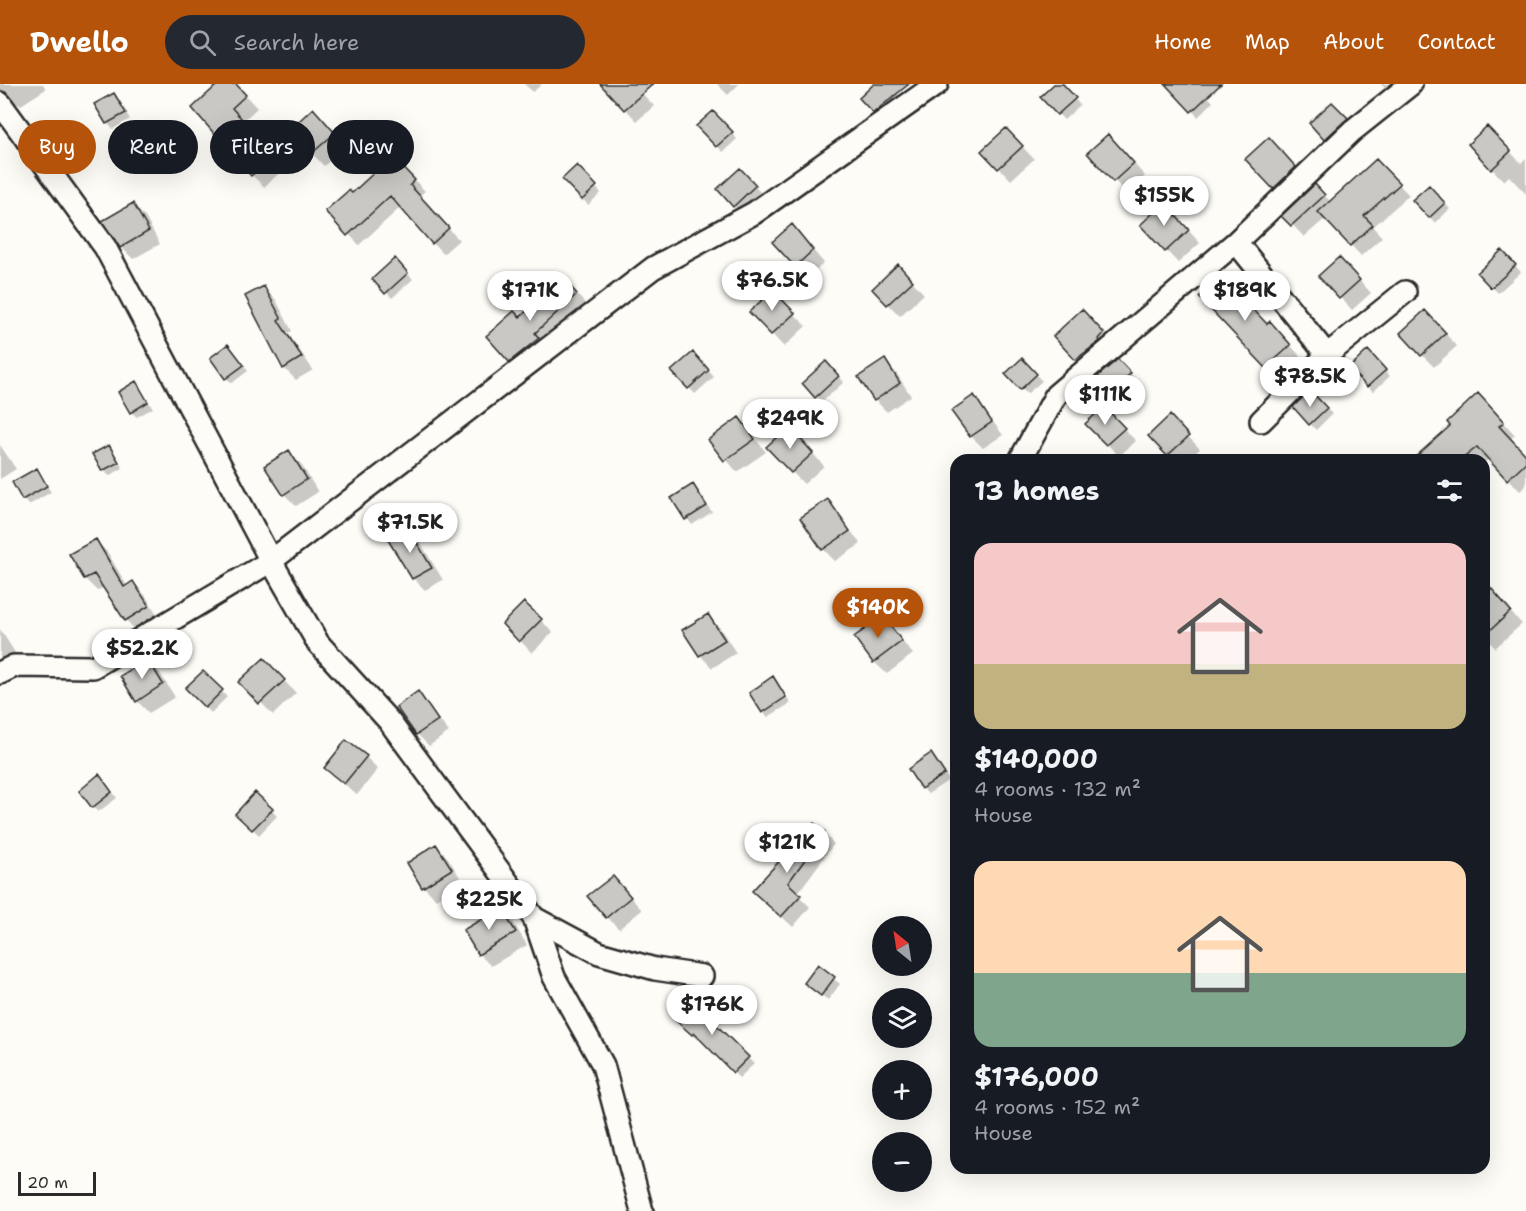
<!DOCTYPE html>
<meta charset="utf-8">
<style>
:root{--surface:#171b24;--page:#242831;--text:#f1f3f6;--muted:#9ea1a6;--accent:#b45309}
body{margin:0;font-family:"Shantell Sans",sans-serif;background:var(--page);color:var(--text);height:100vh;display:flex;flex-direction:column;font-size:22px;white-space:nowrap}
*{box-sizing:border-box;margin:0}
p{font-size:20px;color:var(--muted)}
.icon{flex:none;width:33px;height:33px;fill:none;stroke:currentColor;stroke-width:2;stroke-linecap:round;stroke-linejoin:round}
.map{position:relative;flex:1;overflow:hidden}
.drawer{position:absolute;left:950px;top:370px;width:540px;height:720px;display:flex;flex-direction:column;background:var(--surface);border-radius:18px;box-shadow:0 6px 24px #0002}
.drawer>*{flex:none}
.top-card{position:absolute;left:18px;top:36px;width:570px;height:54px;display:flex;gap:12px}
.needle{width:39px;rotate:330deg}
.fabs{position:absolute;left:872px;top:832px;display:grid;gap:12px}
.fabs a{display:grid;place-items:center;width:60px;height:60px;border-radius:50%;background:var(--surface);box-shadow:0 6px 24px #0002;font-size:30px}
.scale{position:absolute;left:18px;bottom:15px;width:78px;box-sizing:border-box;padding-left:6px;border:3px solid #2b2b2b;border-top:0;font-size:16px;line-height:21px;white-space:nowrap;color:#2b2b2b;-webkit-text-stroke:4px #fdfcf7;paint-order:stroke}
.price{position:absolute;translate:-50% -51px;padding:0 14px;border-radius:21px;background:#fff;color:#222;font-size:20px;line-height:39px;filter:drop-shadow(0 2px 3px #0008)}
.price::after{content:'';position:absolute;left:50%;top:36px;width:18px;height:14px;margin-left:-9px;background:inherit;clip-path:polygon(0 0,100% 0,50% 100%)}
.price.active{background:var(--accent);color:#fff}
ul{padding:0;list-style:none}
li{display:grid;align-content:center;gap:12px;height:318px;padding:0 24px}
li span{display:grid;place-items:center;height:186px;border-radius:18px;color:#555}
li>.icon{margin-inline-start:auto}
span .icon{width:108px;height:108px;fill:#fffc;stroke-width:1}
li b{font-size:26px}
h2{display:flex;justify-content:space-between;align-items:center;height:72px;padding:0 24px;font-size:26px}
.chip{padding:0 21px;border-radius:27px;background:var(--surface);box-shadow:0 6px 24px #0002;font-size:21px;line-height:54px}
.chip.active{background:var(--accent);color:#fff}
header{display:flex;align-items:center;gap:36px;box-sizing:border-box;height:84px;padding:0 30px;background:var(--accent);color:#fff}
header strong{font-size:28px}
nav{display:flex;gap:33px;margin-inline-start:auto;font-size:21px}
.search{width:420px;height:54px;background:var(--page);display:flex;align-items:center;gap:15px;box-sizing:border-box;padding:0 21px;border-radius:33px;color:var(--muted);font-size:22px}
.map>svg:first-child{display:block}
.shadow{fill:#0003}
.building{fill:#c9c8c4;stroke:#2b2b2b;stroke-width:1.5}
.lines{fill:none;stroke-linecap:round;stroke-linejoin:round}
.street-casing{stroke:#2b2b2b;stroke-width:26}
.street{stroke:#fdfcf7;stroke-width:21}
</style>
<header>
<strong>Dwello</strong>
<div class="search"><svg class="icon" aria-label="search" viewBox="0 0 24 24"><circle cx="10" cy="10" r="6"/><path d="M15 15l6 6"/></svg>Search here</div>
<nav><a>Home</a><a>Map</a><a>About</a><a>Contact</a></nav>
</header>
<div class="map">
<svg width="1526" height="1127" viewBox="0 0 1526 1127">
<rect width="100%" height="100%" fill="#fdfcf7"/>
<filter id="ink" filterUnits="userSpaceOnUse"><feTurbulence type="fractalNoise" baseFrequency=".0167" numOctaves="2"/><feDisplacementMap in="SourceGraphic" scale="12" xChannelSelector="R" yChannelSelector="G"/><feConvolveMatrix kernelMatrix="1 2 1 2 8 2 1 2 1" color-interpolation-filters="sRGB"/></filter>
<g filter="url(#ink)">
<path class="shadow" d="M0 0H43L46 5 21 21 12 18 5 20 0 27Z
M220 0H235L257 24 243 37 285 84 264 103 252 91Z
M524 0H542L533 8Z
M607 0H633L654 22 637 37 604 3Z
M717 0H739L728 11Z
M877 0H888L903 16 880 34 861 14Z
M1056 0H1061L1080 21 1064 36 1042 13Z
M1182 0H1196L1213 18 1198 33 1174 7Z
M1381 0H1418L1397 17Z
M114 11 130 35 113 45 107 39Z
M1332 20 1352 41 1331 60 1311 39Z
M713 29 737 55 723 68 698 42Z
M325 38 346 62 324 82 290 47Z
M1499 56 1521 79 1526 74V110L1509 92 1504 97 1492 85Z
M1018 58 1034 75 1011 96 983 67Z
M1120 64 1145 92 1126 109 1089 69Z
M1281 67 1307 96 1286 116 1274 104Z
M577 83 601 109 588 121 564 95Z
M403 84 425 107 419 112 459 156 443 170 401 123 359 161 349 150 352 111Z
M740 87 760 108 739 127 719 105Z
M1386 87 1409 111 1373 143 1382 153 1361 172 1326 134 1304 153 1284 132 1315 102 1331 118Z
M1429 103 1450 125 1435 139 1430 133Z
M133 121 145 133 160 160 133 175 121 163Z
M1176 133 1200 159 1178 179 1142 141Z
M792 142 824 179 808 194 796 182Z
M1508 174 1521 188 1498 209 1479 189Z
M395 176 413 195 392 214 374 195Z
M1351 187 1371 209 1352 226 1320 192Z
M910 195 924 210 900 232 888 220Z
M264 204 276 216 292 247 288 249 313 286 296 296 284 284Z
M575 208 588 223 522 289 488 253Z
M785 220 806 242 784 263 751 228Z
M1094 239 1115 262 1088 287 1076 275Z
M1437 241 1457 262 1434 283 1422 271Z
M1267 242 1282 252 1302 274 1279 295 1267 283Z
M234 268 248 287 232 299 226 294Z
M1374 274 1390 292 1373 308 1368 302Z
M698 275 714 293 695 310 673 287Z
M1022 276 1042 297 1027 310 1007 290Z
M885 277 897 290 911 312 887 328 875 316Z
M1118 277 1136 296 1118 312 1100 292Z
M826 279 844 298 822 318 804 299Z
M136 299 153 324 137 333 131 328Z
M1310 308 1332 330 1316 346 1295 323Z
M974 313 1003 351 983 364 971 352Z
M1491 324 1515 351 1510 355 1526 372V402L1520 407 1489 374 1484 380V376H1414L1452 342Z
M739 335 766 368 737 388 710 356Z
M1116 337 1136 357 1119 372 1107 360Z
M1182 346 1200 365 1187 376H1174L1150 352Z
M801 356 824 382 804 400 792 388Z
M0 361 16 385 0 395Z
M109 362 123 384 109 392 94 371Z
M289 368 301 380 318 408 296 422 284 410Z
M36 386 51 408 29 421 23 415Z
M693 402 712 428 692 441 673 415Z
M827 417 861 460 835 477 823 465 802 435Z
M408 446 420 458 443 496 425 506 413 494Z
M96 457 108 469 127 502 133 498 145 511 160 535 138 549 126 536 104 503 97 507 85 495Z
M1490 506 1522 540 1495 564 1484 552V512Z
M524 520 553 548 532 569 504 540Z
M707 532 720 544 736 569 712 584 700 571 684 547Z
M882 534 913 570 887 590 874 578Z
M0 545 21 578 0 589Z
M264 576 296 609 273 631 241 598Z
M147 577 160 589 175 613 149 629 137 617Z
M203 589 227 613 211 629 187 604Z
M773 594 791 619 768 633 763 628Z
M417 609 449 648 429 662 417 650Z
M931 671 949 696 928 710 922 704Z
M366 673 378 685 357 711 326 684Z
M105 698 117 714 98 728 93 723Z
M255 710 277 732 259 751 237 730Z
M824 749 834 760 797 810 810 823 793 843 765 817Z
M436 762 448 774 463 798 436 815 424 803Z
M613 794 642 826 619 845 607 833Z
M501 826 513 838 527 861 491 882 479 870Z
M818 882 840 900 828 916 811 904Z
M691 918 754 980 739 994 700 954 699 956 682 942Z"/>
<path class="building" d="M218 0H236L246 11 232 24 274 71 251 92 192 24Z
M600 0H653L624 26Z
M874 0H909L873 29 859 14Z
M1054 0H1063L1076 14 1057 31 1040 13Z
M1165 0H1221L1191 28Z
M114 9 126 29 106 40 94 20Z
M1332 18 1348 34 1324 56 1309 39Z
M313 24 335 49 310 71 288 47Z
M713 27 733 48 716 63 696 42Z
M1487 42 1511 67 1491 86 1468 60Z
M1006 44 1023 62 998 85 981 67Z
M1108 50 1134 79 1113 98 1087 69Z
M1269 53 1296 83 1273 105 1245 75Z
M392 72 415 96 410 101 449 144 432 160 390 112 347 152 325 127 349 106 352 109Z
M1376 75 1400 100 1364 132 1373 141 1350 162 1318 128Z
M577 81 597 102 582 116 562 95Z
M740 84 756 101 733 123 717 105Z
M1315 100 1325 111 1291 142 1281 132Z
M1429 101 1445 119 1429 134 1412 116Z
M133 119 149 147 120 164 102 137Z
M1164 119 1189 146 1165 168 1140 141Z
M792 140 813 166 795 183 772 158Z
M1502 166 1516 181 1491 204 1477 189Z
M1339 173 1360 196 1339 215 1318 192Z
M395 174 408 189 385 210 372 195Z
M898 180 913 197 887 221 872 205Z
M1222 192 1267 240 1270 237 1291 261 1266 284 1199 213Z
M563 194 577 210 535 249 539 254 509 278 486 252 514 227 520 233Z
M264 202 281 234 278 236 302 273 283 285 245 212Z
M773 206 795 229 771 251 749 228Z
M1082 225 1104 249 1099 255 1100 257 1075 276 1053 252Z
M1425 226 1446 249 1421 272 1400 249Z
M228 260 244 281 225 295 210 274Z
M1368 266 1386 286 1367 303 1349 284Z
M693 268 709 286 688 305 671 287Z
M1022 274 1037 290 1020 306 1005 290Z
M885 275 900 299 874 317 858 293Z
M1118 275 1131 289 1112 307 1098 292Z
M826 277 839 292 815 314 802 299Z
M136 297 148 318 130 329 118 308Z
M1310 306 1327 324 1309 341 1293 323Z
M1478 309 1504 338 1499 342 1526 371V378L1507 396 1477 363 1461 376H1412L1450 342 1447 338Z
M974 311 992 338 970 353 951 327Z
M1104 322 1125 344 1106 361 1085 340Z
M1170 331 1189 352 1167 372 1148 352Z
M739 333 755 355 724 377 708 356Z
M789 342 813 369 791 389 766 363Z
M109 361 119 378 102 387 92 370Z
M289 366 307 395 283 411 264 382Z
M37 384 47 402 22 416 12 398Z
M693 400 707 422 685 436 671 414Z
M828 415 850 447 822 466 800 434Z
M408 444 432 484 412 495 388 456Z
M96 455 124 503 133 497 149 522 125 537 94 490 84 495 69 470Z
M1484 496 1511 527 1484 552Z
M524 518 542 535 519 558 502 540Z
M708 530 725 556 699 572 682 546Z
M883 532 902 557 873 579 854 553Z
M264 574 285 596 259 620 238 598Z
M148 575 163 600 136 618 120 592Z
M203 587 223 606 205 624 185 604Z
M773 592 786 613 762 629 749 609Z
M418 607 438 636 416 651 396 623Z
M346 656 367 672 344 700 324 684Z
M931 669 945 690 921 705 908 685Z
M99 690 112 708 92 724 79 707Z
M255 708 273 725 252 746 235 730Z
M814 739 825 748 788 799 801 811 781 833 752 807Z
M436 760 452 785 422 804 407 779Z
M613 792 631 813 606 834 587 812Z
M501 824 516 848 478 871 463 846Z
M818 880 835 893 821 912 804 899Z
M691 916 749 973 733 989 694 949 692 951 675 936Z"/>
<g class="lines">
<g class="street-casing">
<path id="street" d="M0 19 105 163 271 477 318 559 389 637 534 834 554 893 603 981 642 1127
M1236 158 1327 271
M1261 337 1327 271 1405 208
M1020 376 1056 311 1236 158 1352 47 1411 0
M0 589 14 582 93 583 271 477 653 184 754 129 937 0
M534 834 599 869 655 885 702 892"/>
</g>
<use href="#street" class="street"/>
</g>
</g>
</svg>
<div class="fabs">
<a><svg class="needle" viewBox="-14 -14 28 28"><path d="M0-13l5 13h-10z" fill="#e53935"/><path d="M0 13l5-13h-10z" fill="#9ea1a6"/></svg></a>
<a><svg class="icon" aria-label="layers" viewBox="0 0 24 24"><path d="M12 4l9 5-9 5-9-5zM3 14l9 5 9-5"/></svg></a>
<a>+</a>
<a>−</a>
</div>
<div class="scale">20 m</div>
<b class="price" style="left:1164px;top:143px">$155K</b>
<b class="price" style="left:772px;top:228px">$76.5K</b>
<b class="price" style="left:530px;top:238px">$171K</b>
<b class="price" style="left:1245px;top:238px">$189K</b>
<b class="price" style="left:1310px;top:324px">$78.5K</b>
<b class="price" style="left:1105px;top:342px">$111K</b>
<b class="price" style="left:790px;top:366px">$249K</b>
<b class="price" style="left:410px;top:470px">$71.5K</b>
<b class="price active" style="left:878px;top:555px">$140K</b>
<b class="price" style="left:142px;top:596px">$52.2K</b>
<b class="price" style="left:787px;top:790px">$121K</b>
<b class="price" style="left:489px;top:847px">$225K</b>
<b class="price" style="left:712px;top:952px">$176K</b>
<div class="top-card">
<a class="chip active">Buy</a>
<a class="chip">Rent</a>
<a class="chip">Filters</a>
<a class="chip">New</a>
</div>
<section class="drawer">
<h2>13 homes<svg class="icon" aria-label="filters" viewBox="0 0 24 24"><path d="M4 7h16M4 17h16"/><circle cx="9" cy="7" r="2"/><circle cx="15" cy="17" r="2"/></svg></h2>
<ul>
<li><span style="background:linear-gradient(#f6c9c9 65%,#c2b280 0)"><svg class="icon" aria-label="home" viewBox="0 0 24 24"><path d="M3 11l9-7 9 7M6 9v11h12V9"/></svg></span><div><b>$140,000</b><p>4 rooms · 132 m²</p><p>House</p></div></li>
<li><span style="background:linear-gradient(#ffd9b3 60%,#7fa58c 0)"><svg class="icon" aria-label="home" viewBox="0 0 24 24"><path d="M3 11l9-7 9 7M6 9v11h12V9"/></svg></span><div><b>$176,000</b><p>4 rooms · 152 m²</p><p>House</p></div></li>
</ul>
</section>
</div>
